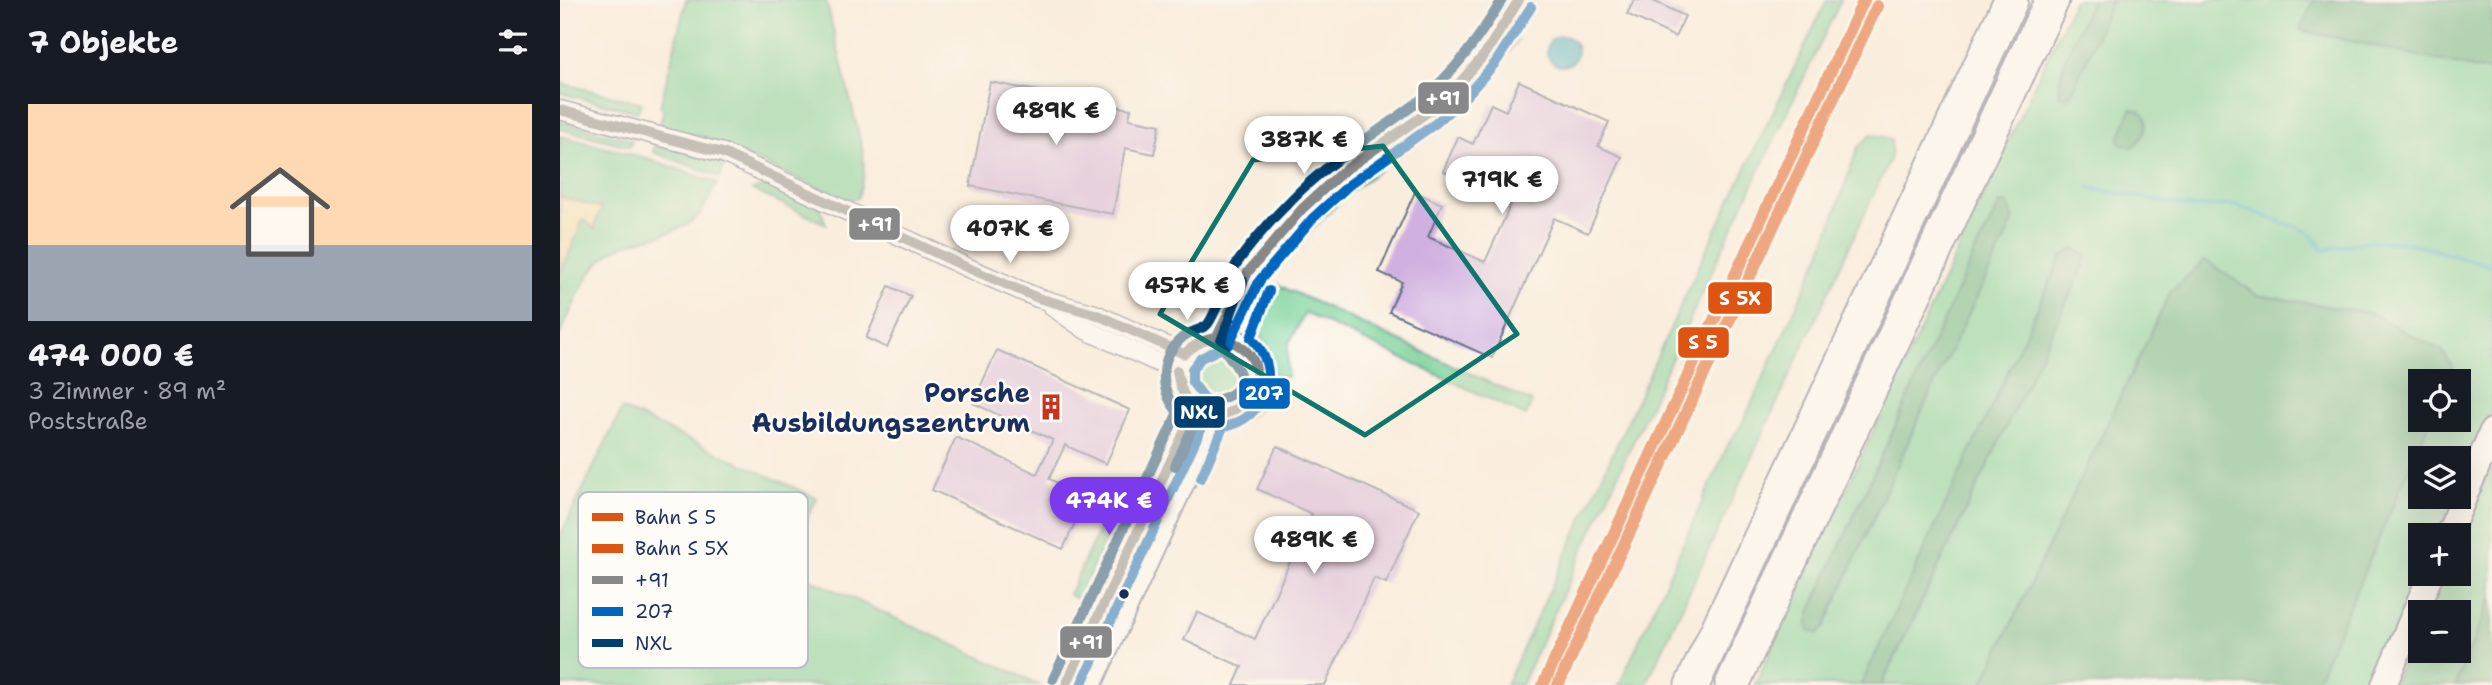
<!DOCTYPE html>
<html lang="de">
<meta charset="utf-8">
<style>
:root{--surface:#171b24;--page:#242831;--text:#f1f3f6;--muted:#9ea1a6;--line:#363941;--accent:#7c3aed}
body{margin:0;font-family:"Shantell Sans",sans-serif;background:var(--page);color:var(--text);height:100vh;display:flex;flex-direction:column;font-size:26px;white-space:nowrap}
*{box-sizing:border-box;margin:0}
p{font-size:23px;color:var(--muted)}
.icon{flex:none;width:38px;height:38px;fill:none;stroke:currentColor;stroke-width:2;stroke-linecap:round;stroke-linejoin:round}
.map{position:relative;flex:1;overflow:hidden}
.side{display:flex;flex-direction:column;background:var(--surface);width:560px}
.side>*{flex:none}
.tools{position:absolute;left:1848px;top:369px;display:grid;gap:14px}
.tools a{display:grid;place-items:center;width:63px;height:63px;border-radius:0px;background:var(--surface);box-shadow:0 7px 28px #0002;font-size:35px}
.price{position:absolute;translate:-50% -60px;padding:0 16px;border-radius:24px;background:#fff;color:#222;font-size:23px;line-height:46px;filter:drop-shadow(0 2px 4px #0008)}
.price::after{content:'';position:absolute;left:50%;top:42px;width:21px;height:16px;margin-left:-10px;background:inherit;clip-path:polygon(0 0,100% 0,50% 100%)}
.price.current{background:var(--accent);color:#fff}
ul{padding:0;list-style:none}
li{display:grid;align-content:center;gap:14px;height:371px;padding:0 28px}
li+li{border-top:2px solid var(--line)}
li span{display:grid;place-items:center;height:217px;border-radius:0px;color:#555}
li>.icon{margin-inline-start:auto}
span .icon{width:126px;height:126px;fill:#fffc;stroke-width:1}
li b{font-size:30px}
h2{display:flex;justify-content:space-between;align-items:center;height:84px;padding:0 28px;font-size:30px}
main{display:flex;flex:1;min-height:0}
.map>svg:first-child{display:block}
.green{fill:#76d198;stroke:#48807b;stroke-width:2;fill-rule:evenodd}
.forest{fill:#60b380;stroke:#3e716f;stroke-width:2}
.sand{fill:#eeda9e;stroke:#84847e;stroke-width:2}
.water{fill:#45b2c3;stroke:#307090;stroke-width:2}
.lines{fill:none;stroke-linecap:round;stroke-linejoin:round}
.stream{stroke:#45b2c3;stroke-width:4.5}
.building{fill:#d0b0e0}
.street-casing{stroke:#69728a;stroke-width:21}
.secondary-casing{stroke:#69728a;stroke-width:28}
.highway-casing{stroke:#69728a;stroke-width:37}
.street{stroke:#fff;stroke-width:18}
.secondary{stroke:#fff;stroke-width:24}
.highway{stroke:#fff;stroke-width:33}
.bus-1-casing{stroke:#fdfcf7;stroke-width:16}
.bus-2-casing{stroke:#fdfcf7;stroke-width:16}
.bus-3-casing{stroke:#fdfcf7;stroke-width:16}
.bus-1{stroke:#888;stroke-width:10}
.bus-2{stroke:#0065bd;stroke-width:10}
.bus-3{stroke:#004071;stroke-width:10}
.rail-1-casing{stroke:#fdfcf7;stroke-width:18}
.rail-2-casing{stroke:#fdfcf7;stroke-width:18}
.rail-1{stroke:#dd5413;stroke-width:12}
.rail-2{stroke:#dd5413;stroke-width:12}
.marked{fill:none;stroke:#0f766e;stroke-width:5;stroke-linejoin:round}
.bus-dot{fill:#1b2f5e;stroke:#fdfcf7;stroke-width:2.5}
.labels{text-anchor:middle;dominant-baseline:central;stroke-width:5;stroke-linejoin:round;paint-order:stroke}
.poi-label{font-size:26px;font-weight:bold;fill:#1b2f5e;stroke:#fdfcf7;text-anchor:end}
.key{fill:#fdfcf7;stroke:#b9bec9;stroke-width:2}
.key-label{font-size:19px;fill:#1b2f5e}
.line-badge{stroke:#fdfcf7;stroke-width:2.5}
.badge-label{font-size:19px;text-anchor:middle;font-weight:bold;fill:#fff}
</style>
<main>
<section class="side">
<h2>7 Objekte<svg class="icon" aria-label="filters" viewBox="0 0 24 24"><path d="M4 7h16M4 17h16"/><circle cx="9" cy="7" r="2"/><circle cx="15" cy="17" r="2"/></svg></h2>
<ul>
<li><span style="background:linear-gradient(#ffd9b3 65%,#9aa5b1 0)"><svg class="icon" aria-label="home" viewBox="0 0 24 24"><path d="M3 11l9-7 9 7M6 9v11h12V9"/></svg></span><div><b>474 000 €</b><p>3 Zimmer · 89 m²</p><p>Poststraße</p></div></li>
</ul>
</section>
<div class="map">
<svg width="1932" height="685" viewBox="0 0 1932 685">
<rect width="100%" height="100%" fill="#fdfcf7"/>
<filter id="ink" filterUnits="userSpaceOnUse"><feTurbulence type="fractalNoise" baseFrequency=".0143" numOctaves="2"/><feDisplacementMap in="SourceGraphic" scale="14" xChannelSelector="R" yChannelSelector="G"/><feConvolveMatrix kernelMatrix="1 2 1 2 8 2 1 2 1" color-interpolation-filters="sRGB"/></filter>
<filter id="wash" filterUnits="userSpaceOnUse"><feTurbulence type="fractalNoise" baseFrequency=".00686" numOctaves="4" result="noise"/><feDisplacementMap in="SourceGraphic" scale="28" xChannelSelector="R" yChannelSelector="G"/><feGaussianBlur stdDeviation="1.57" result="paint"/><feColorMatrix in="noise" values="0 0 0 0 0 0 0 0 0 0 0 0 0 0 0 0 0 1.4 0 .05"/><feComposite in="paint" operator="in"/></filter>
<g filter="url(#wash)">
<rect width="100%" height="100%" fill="#f9eddd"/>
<path class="green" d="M126 0H266L303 152 304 175 298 198 287 201 144 137 104 127 100 124 104 109 100 107Z
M1267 0H1281L1165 243 961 685H946L1151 240Z
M1514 0H1532L1501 72 1500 95 1508 97 1514 89 1552 0 1646 2 1650 0H1754L1740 30 1932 72V408L1899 486V458H1860V497H1894L1878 535 1860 536V574L1814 685H1755L1870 420H1899V382L1887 381 1893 367 1882 351 1810 313 1697 295 1645 260 1611 291 1422 685H1322L1487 341 1502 256 1301 685H1195ZM1447 203 1454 219 1370 393 1264 628 1248 623 1250 612 1414 254 1434 215Z
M958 40C922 93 877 131 824 166L819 157 942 45Z
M0 83 82 103 77 112 0 93Z
M0 121 72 140 70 146 0 129Z
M1312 134 1331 139V157L1086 685H1059L1169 443 1182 424 1260 255 1298 147Z
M0 136 90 159 157 183C151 194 146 207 138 216 114 240 71 234 45 257 23 276 12 309 0 335V273L19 231 21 221 23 219 34 229 41 208 0 197Z
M95 145 162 162 163 170 160 177 93 152Z
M816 159 822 168 787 194 740 241 738 229 752 213Z
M213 184 259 206 266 224 192 190Z
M718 285 972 402 966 416 745 313 728 345 727 377 714 376 710 350 698 334 697 323Z
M698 295 703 297 693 315 690 330 705 358 708 377 707 390 700 406 693 414 658 435 641 473 637 471 654 435 686 417 701 398 705 384V368L703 358 688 331 690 314Z
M629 376a25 25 0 1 1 50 0a25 25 0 1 1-50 0Z
M62 409 257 498 224 567 481 685H0V536Z
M1932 451V596L1895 685H1833L1860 619V651H1899V612H1863L1879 574H1899V536Z
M547 511 558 515 519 600 509 595Z"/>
<path class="forest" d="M1532 0H1552L1514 89 1508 97 1504 98 1500 96C1495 67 1521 27 1532 0Z
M1754 0H1932V72L1740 30Z
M1571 109C1575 110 1579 110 1582 112 1593 121 1581 142 1572 147L1560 143 1559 138Z
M1447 203 1454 219 1448 233 1370 393 1264 628 1258 634 1249 630 1248 623 1250 612 1414 254 1440 204Z
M1513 249 1520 251 1526 257V262L1326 675 1322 685H1301L1502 256Z
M1645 260 1697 295 1810 313 1882 351 1893 367 1887 381 1860 382V420H1870L1755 685H1422L1611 291Z
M1932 596V685H1895Z"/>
<path class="sand" d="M0 197 42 208 36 221 35 229 24 220 21 221 19 231 0 273Z"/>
<path class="water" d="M987 51a15 15 0 1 1 30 0a15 15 0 1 1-30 0Z"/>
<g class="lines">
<path class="stream" d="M1529 188 1631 207 1675 205 1749 232 1763 250 1808 241 1850 243 1932 266"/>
</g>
<g id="blocks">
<path class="building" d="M1074 0H1091L1125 16 1115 37 1067 14Z
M959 81 1049 122 1038 146 1062 157 1028 233 994 218 932 358 829 312 842 282 819 272 855 192 882 204 868 237 925 262 952 202 883 171 898 137 913 144 931 104 946 111Z
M430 82 571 109 569 119 600 125 594 154 565 148 553 214 410 186Z
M329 286 351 296 327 348 306 338Z
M437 350 570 410 546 464 505 445 489 479 527 496 503 549 372 490 396 437 477 474 493 440 413 403Z
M717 446 859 510 826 583 814 578 765 685H674L682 667 624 640 637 612 695 639 752 514 697 489Z"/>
</g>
</g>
<g filter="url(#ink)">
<use href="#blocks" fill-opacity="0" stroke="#69728a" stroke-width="2"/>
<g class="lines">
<g class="street-casing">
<path id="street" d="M0 110 163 153 406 267 478 298 535 314 624 354
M493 307 526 330 617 371"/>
</g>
<g class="secondary-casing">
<path id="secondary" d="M657 337 688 272 742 209 781 173 868 112 898 85 925 54 959 0
M617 376a39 39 0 1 1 78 0a39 39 0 1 1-78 0Z
M1888 536 1932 431
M506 685 635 409
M529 685 653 415
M1824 685 1871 574"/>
</g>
<g class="highway-casing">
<path id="highway" d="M1132 685 1451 0
M1172 685 1492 0"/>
</g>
<use href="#street" class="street"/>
<use href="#secondary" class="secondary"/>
<use href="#highway" class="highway"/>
<g class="bus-1-casing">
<path id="bus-1" d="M0 110 163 153 406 267 478 298 535 314 624 354
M657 337 688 272 742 209 781 173 868 112 898 85 925 54 959 0
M617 371C633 471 743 378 673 342 654 333 639 341 624 354
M506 685 635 409"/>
</g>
<g class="bus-2-casing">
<path id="bus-2" d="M641 478 663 427C706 419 724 370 691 338L709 291
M521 685 648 414V403L632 382V369L641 358 668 345 700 280 752 219 790 184 876 123 907 95 936 62 971 7"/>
</g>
<g class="bus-3-casing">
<path id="bus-3" d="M615 466 642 406C651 399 663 401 673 393 696 375 663 358 661 341L683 281
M493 679 618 412C598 389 599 356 623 337 630 331 641 330 647 325 654 319 669 275 677 263 693 241 713 218 732 199 770 160 816 134 858 102 894 74 919 38 942 0"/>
</g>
<use href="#bus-1" class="bus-1"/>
<use href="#bus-2" class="bus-2"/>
<use href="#bus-3" class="bus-3"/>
<g class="rail-1-casing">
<path id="rail-1" d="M983 685 1304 0"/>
</g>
<g class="rail-2-casing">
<path id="rail-2" d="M998 685 1317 6"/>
</g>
<use href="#rail-1" class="rail-1"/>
<use href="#rail-2" class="rail-2"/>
</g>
</g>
<path d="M0 0H1932V685H0ZM823 146 957 334 805 435 600 314 693 160Z" fill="#f9eddd" fill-opacity=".55" fill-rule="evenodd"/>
<path class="marked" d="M823 146 957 334 805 435 600 314 693 160Z"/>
<defs>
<g id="building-bare" transform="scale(2.1)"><path d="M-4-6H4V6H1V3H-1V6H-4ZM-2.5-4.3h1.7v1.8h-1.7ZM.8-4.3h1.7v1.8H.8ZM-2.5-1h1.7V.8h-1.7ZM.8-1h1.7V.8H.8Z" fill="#c8321e" stroke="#fdfcf7" stroke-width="2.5" paint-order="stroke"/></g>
</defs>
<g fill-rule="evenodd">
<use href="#building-bare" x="491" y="407"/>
</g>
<circle class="bus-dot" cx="564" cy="594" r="6"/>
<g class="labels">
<g class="poi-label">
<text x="470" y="392">Porsche<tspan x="470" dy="30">Ausbildungszentrum</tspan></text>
</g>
</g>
<rect x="18" y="492" width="230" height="176" rx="10" class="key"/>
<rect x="32" y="513" width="31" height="8" fill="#dd5413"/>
<rect x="32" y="544" width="31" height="9" fill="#dd5413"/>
<rect x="32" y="576" width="31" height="8" fill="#888"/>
<rect x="32" y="607" width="31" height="9" fill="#0065bd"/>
<rect x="32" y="639" width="31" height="8" fill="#004071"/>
<g class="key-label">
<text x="75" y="524">Bahn S 5</text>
<text x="75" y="555">Bahn S 5X</text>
<text x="75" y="587">+91</text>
<text x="75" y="618">207</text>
<text x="75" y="650">NXL</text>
</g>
<g class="line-badge">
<rect x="857" y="81" width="53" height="34" rx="7" fill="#888"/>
<rect x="288" y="207" width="53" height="34" rx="7" fill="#888"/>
<rect x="1147" y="281" width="66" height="34" rx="7" fill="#dd5413"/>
<rect x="1117" y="326" width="53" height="33" rx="7" fill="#dd5413"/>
<rect x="678" y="377" width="53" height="33" rx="7" fill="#0065bd"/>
<rect x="613" y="395" width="53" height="34" rx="7" fill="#004071"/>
<rect x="499" y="625" width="54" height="34" rx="7" fill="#888"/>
</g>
<g class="badge-label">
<text x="883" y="105">+91</text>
<text x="315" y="231">+91</text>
<text x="1180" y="305">S 5X</text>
<text x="1143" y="349">S 5</text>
<text x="704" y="400">207</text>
<text x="639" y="419">NXL</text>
<text x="526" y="649">+91</text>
</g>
</svg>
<div class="tools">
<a><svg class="icon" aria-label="locate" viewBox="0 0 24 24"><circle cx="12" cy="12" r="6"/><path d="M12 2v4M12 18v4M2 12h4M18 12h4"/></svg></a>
<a><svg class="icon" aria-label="layers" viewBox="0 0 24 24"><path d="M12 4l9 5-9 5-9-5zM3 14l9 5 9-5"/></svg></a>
<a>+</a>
<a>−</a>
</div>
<b class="price" style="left:496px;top:147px">489K €</b>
<b class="price" style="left:744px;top:176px">387K €</b>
<b class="price" style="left:942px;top:216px">719K €</b>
<b class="price" style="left:450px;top:265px">407K €</b>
<b class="price" style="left:627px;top:322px">457K €</b>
<b class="price current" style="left:549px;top:537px">474K €</b>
<b class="price" style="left:754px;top:576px">489K €</b>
</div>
</main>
